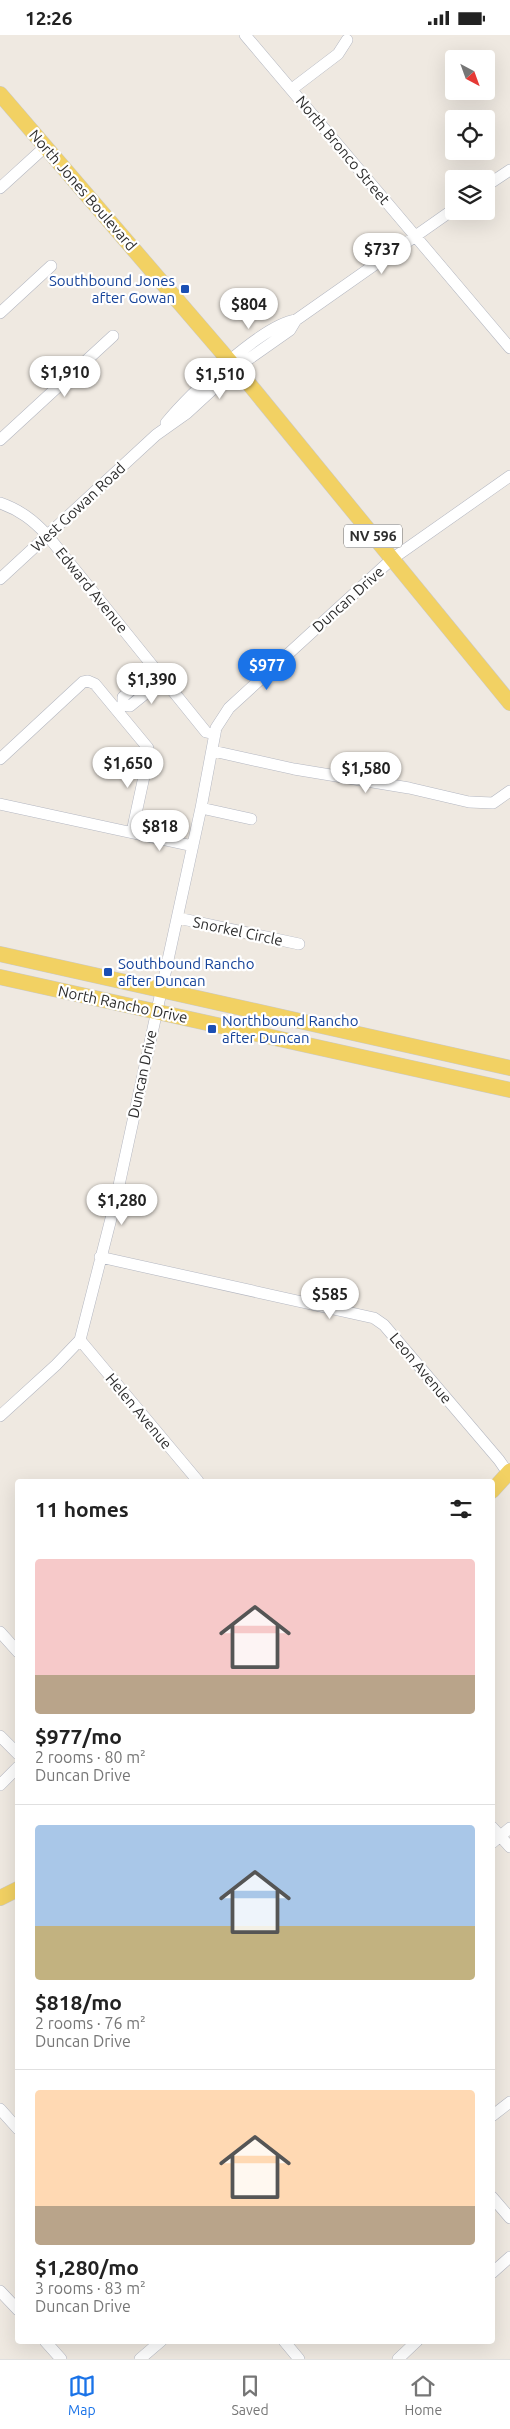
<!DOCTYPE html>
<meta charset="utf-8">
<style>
:root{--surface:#fff;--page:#f2f2f2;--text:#222;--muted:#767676;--line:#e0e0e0;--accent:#1a73e8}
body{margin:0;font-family:Ubuntu,sans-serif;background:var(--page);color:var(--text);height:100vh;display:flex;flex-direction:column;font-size:19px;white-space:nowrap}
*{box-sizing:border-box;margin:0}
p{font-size:16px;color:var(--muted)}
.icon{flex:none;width:28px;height:28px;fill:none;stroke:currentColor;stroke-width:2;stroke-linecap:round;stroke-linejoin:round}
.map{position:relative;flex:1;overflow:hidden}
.sheet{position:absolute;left:15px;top:1444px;width:480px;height:865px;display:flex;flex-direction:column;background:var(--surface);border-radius:5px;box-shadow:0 5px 20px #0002}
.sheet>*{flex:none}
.needle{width:32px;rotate:139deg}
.fabs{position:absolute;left:445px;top:15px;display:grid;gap:10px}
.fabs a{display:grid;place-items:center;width:50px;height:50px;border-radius:5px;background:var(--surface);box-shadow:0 5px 20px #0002;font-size:25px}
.price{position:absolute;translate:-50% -42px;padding:0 11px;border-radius:18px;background:#fff;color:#222;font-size:16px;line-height:32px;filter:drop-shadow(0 1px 2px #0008)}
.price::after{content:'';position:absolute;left:50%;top:30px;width:15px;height:11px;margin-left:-8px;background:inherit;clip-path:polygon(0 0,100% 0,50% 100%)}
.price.active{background:var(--accent);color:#fff}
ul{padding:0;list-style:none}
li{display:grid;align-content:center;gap:10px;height:265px;padding:0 20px}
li+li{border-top:1px solid var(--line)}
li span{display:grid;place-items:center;height:155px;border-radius:5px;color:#555}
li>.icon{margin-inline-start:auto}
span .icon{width:90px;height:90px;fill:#fffc;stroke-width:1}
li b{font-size:21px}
h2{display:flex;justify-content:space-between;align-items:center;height:60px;padding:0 20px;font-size:21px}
.status{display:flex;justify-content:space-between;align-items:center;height:35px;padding:0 25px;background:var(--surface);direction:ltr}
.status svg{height:14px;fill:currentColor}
.tabs{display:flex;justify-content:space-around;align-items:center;height:70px;border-top:1px solid var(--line);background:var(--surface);font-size:14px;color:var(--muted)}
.tabs a{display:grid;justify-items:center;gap:2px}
.tabs .active{color:var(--accent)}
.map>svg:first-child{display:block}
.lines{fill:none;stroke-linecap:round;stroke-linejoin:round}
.minor-casing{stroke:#b4b7c1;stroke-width:12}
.major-casing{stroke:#c9c9c9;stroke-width:16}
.minor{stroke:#fff;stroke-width:11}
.major{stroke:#f2d163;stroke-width:15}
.transit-dot{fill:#1a4fb4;stroke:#fff;stroke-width:2}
.labels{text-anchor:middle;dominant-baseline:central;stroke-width:4.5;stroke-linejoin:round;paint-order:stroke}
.shield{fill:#fff;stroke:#6d6d6d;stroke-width:1}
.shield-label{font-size:14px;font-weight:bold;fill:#2e2e2e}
.street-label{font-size:15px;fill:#2e2e2e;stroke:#fff}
.transit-label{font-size:15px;fill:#164399;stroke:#fff;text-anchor:start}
</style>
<div class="status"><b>12:26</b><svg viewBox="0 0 49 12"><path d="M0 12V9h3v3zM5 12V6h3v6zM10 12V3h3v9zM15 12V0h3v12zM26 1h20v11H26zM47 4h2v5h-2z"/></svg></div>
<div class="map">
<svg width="510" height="2324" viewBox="0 0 510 2324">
<rect width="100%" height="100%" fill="#efe9e1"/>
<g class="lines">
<g class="minor-casing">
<path id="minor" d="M245 0 510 313
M292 54 338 19 347 5
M486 151 510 135
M0 153 45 112
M0 278 51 231
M166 388C188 361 263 289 296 285
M0 405 113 301
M0 468C20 475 33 485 47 500L206 697 215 699
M0 544 156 400 187 378 236 333 290 295 296 285 454 174
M123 670V662L149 639 156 642
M118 676 123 670 130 671 156 650V642L160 639
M213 716 294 734 409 753 469 767 493 768 510 756
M0 724 83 647 88 646 95 649 148 713V723L132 797
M0 769 193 811
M201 773 251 784
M178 883 299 909
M100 1222 374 1283 384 1290 499 1425 510 1441
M80 1305 198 1446
M0 1381 56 1330 80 1305 116 1164 201 773 216 693 229 673 392 524 510 441
M0 1597 18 1617
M0 1701 18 1719
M0 1750 18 1732
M492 1792 510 1812
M492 1808 510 1793
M0 2074 18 2094
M492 2081 510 2067
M492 2162 510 2183
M492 2238 510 2222
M0 2256 18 2275
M45 2306 61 2324
M284 2306 299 2324
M140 2324 161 2306
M398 2324 417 2306"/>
</g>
<g class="major-casing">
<path id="major" d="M0 59 245 344 510 668
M0 919 510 1033
M0 942 510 1055
M492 1456 510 1436
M0 1863 18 1854"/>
</g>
<use href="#minor" class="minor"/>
<use href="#major" class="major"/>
</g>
<g class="transit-dot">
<rect x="180" y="249" width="10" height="10" rx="2.5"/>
<rect x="103" y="932" width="10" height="10" rx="2.5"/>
<rect x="207" y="989" width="10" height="10" rx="2.5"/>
</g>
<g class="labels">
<rect class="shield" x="344" y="489.5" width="58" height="23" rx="4"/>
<g class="shield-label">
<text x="373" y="501">NV 596</text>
</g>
<g class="street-label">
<text transform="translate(343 115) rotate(50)">North Bronco Street</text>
<text transform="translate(83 155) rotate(49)">North Jones Boulevard</text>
<text transform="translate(78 472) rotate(-43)">West Gowan Road</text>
<text transform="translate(92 555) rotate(51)">Edward Avenue</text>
<text transform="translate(348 564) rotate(-42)">Duncan Drive</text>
<text transform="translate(238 896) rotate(12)">Snorkel Circle</text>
<text transform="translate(123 969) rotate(12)">North Rancho Drive</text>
<text transform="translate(142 1039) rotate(-78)">Duncan Drive</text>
<text transform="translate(421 1333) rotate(50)">Leon Avenue</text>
<text transform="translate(139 1376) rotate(50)">Helen Avenue</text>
</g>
<g class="transit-label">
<text x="175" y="245" text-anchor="end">Southbound Jones<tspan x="175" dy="17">after Gowan</tspan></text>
<text x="118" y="928">Southbound Rancho<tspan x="118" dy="17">after Duncan</tspan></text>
<text x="222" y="985">Northbound Rancho<tspan x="222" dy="17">after Duncan</tspan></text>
</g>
</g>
</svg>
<div class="fabs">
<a><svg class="needle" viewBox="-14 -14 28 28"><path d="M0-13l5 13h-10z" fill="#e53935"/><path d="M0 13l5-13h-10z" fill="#767676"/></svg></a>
<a><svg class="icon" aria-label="locate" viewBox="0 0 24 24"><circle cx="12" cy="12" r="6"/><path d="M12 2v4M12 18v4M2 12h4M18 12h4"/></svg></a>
<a><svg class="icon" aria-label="layers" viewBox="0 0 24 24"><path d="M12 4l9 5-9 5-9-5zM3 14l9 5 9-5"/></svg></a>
</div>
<b class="price" style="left:382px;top:240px">$737</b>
<b class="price" style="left:249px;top:295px">$804</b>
<b class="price" style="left:65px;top:363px">$1,910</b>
<b class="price" style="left:220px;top:365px">$1,510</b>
<b class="price active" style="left:267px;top:656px">$977</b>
<b class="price" style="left:152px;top:670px">$1,390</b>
<b class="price" style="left:128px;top:754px">$1,650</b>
<b class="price" style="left:366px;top:759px">$1,580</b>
<b class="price" style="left:160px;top:817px">$818</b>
<b class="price" style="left:122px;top:1191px">$1,280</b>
<b class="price" style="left:330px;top:1285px">$585</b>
<section class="sheet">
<h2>11 homes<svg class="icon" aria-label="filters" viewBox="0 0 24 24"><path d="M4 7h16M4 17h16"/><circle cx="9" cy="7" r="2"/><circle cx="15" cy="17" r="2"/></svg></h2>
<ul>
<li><span style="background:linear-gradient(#f6c9c9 75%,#b9a48a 0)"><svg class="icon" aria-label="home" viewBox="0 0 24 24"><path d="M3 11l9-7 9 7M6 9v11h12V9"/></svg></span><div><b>$977/mo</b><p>2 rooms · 80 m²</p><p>Duncan Drive</p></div></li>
<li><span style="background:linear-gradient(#a9c7e8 65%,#c2b280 0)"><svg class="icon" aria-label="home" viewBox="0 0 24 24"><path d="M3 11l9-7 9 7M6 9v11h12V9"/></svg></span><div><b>$818/mo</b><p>2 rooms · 76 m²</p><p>Duncan Drive</p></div></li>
<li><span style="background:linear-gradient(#ffd9b3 75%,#b9a48a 0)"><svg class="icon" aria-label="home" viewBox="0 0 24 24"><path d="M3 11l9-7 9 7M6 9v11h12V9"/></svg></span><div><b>$1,280/mo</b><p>3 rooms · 83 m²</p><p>Duncan Drive</p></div></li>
</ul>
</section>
</div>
<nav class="tabs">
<a class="active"><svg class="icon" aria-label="map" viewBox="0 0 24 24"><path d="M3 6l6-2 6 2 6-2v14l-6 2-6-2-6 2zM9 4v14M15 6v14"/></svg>Map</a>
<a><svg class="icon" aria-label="saved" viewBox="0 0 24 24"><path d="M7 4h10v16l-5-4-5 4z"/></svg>Saved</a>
<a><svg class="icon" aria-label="home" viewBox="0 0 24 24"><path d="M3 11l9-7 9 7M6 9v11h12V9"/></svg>Home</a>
</nav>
